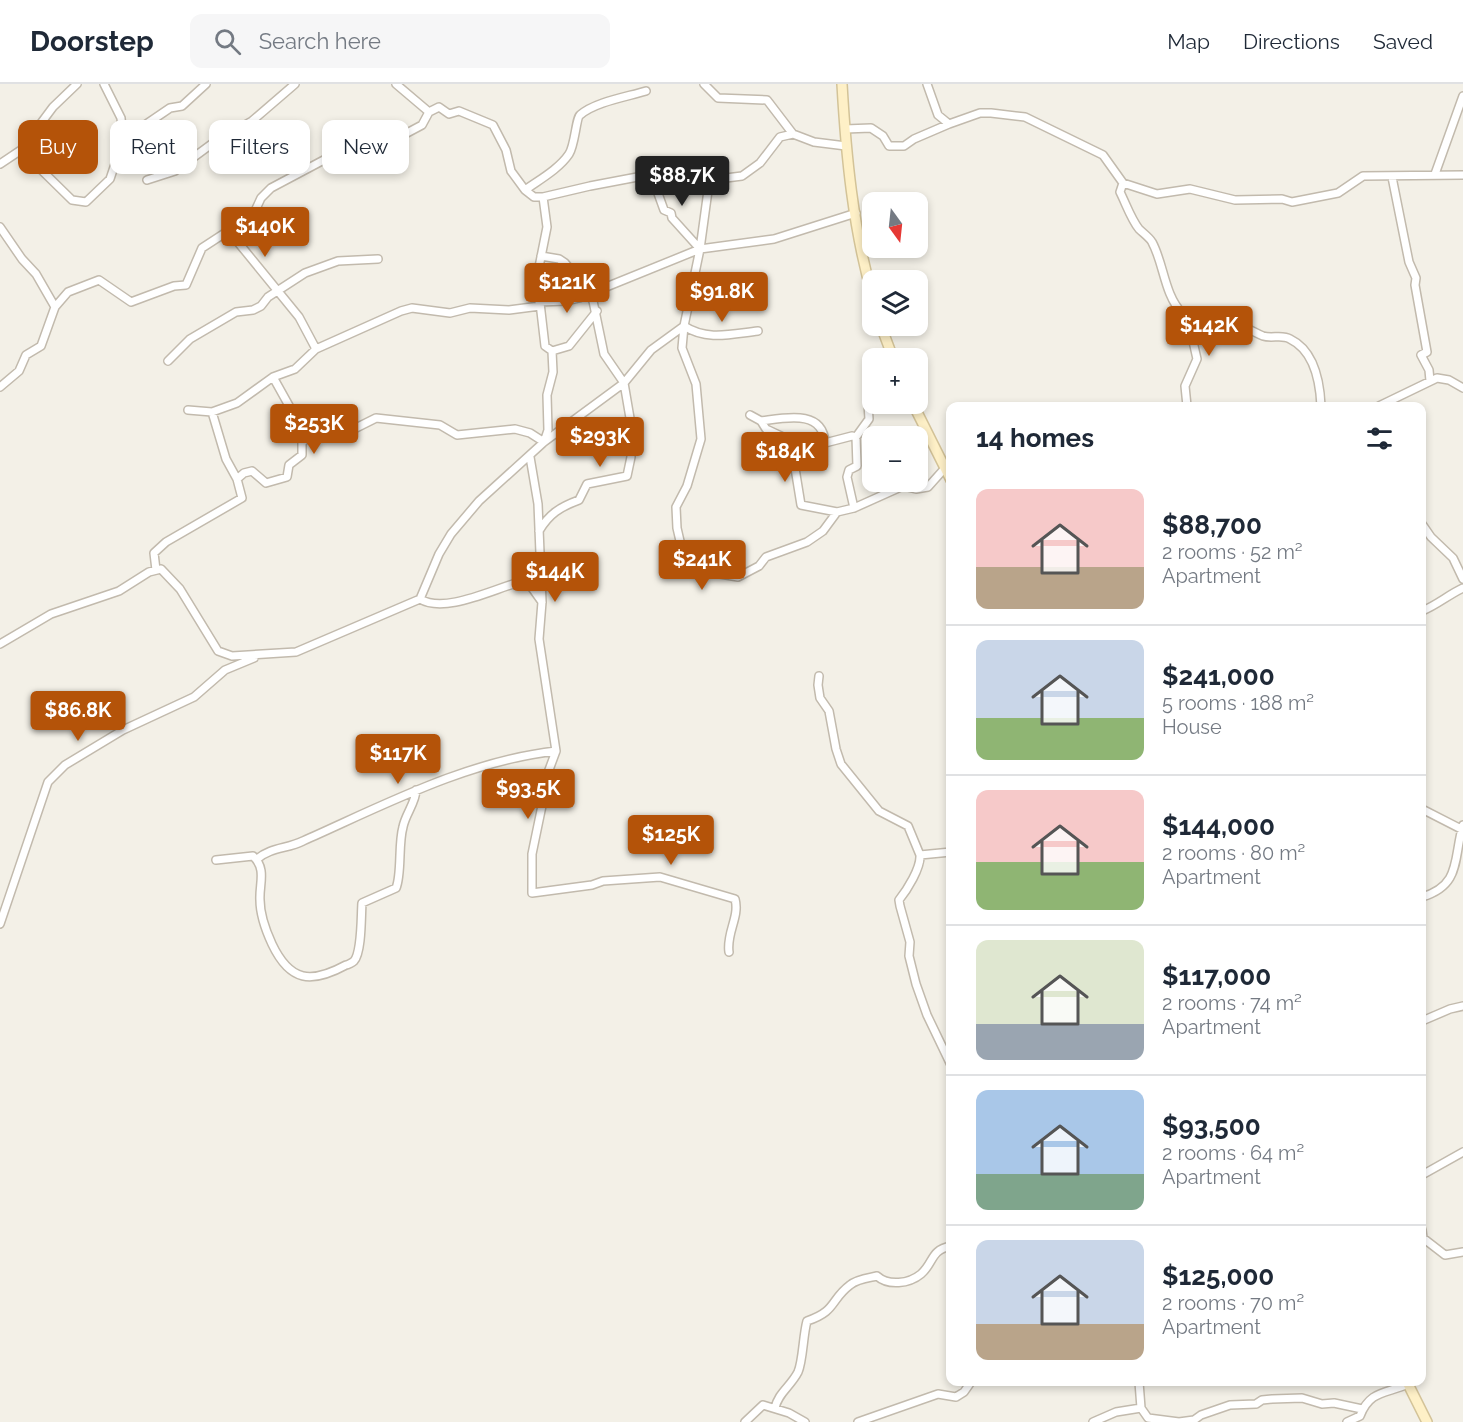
<!DOCTYPE html>
<meta charset="utf-8">
<style>
:root{--surface:#fff;--page:#f6f6f7;--text:#1f2937;--muted:#747a83;--line:#e0e1e3;--accent:#b45309}
body{margin:0;font-family:Raleway,sans-serif;background:var(--page);color:var(--text);height:100vh;display:flex;flex-direction:column;font-size:22px;white-space:nowrap}
*{box-sizing:border-box;margin:0}
p{font-size:20px;color:var(--muted)}
.icon{flex:none;width:33px;height:33px;fill:none;stroke:currentColor;stroke-width:2;stroke-linecap:round;stroke-linejoin:round}
.map{position:relative;flex:1;overflow:hidden}
.details{position:absolute;left:946px;top:318px;width:480px;height:984px;display:flex;flex-direction:column;background:var(--surface);border-radius:12px;box-shadow:0 3px 9px #0003}
.details>*{flex:none}
.guide{position:absolute;left:18px;top:36px;width:570px;height:54px;display:flex;gap:12px}
.needle{width:39px;rotate:165deg}
.fabs{position:absolute;left:862px;top:108px;display:grid;gap:12px}
.fabs a{display:grid;place-items:center;width:66px;height:66px;border-radius:12px;background:var(--surface);box-shadow:0 3px 9px #0003;font-size:30px}
.price{position:absolute;translate:-50% -51px;padding:0 14px;border-radius:6px;background:var(--accent);color:#fff;font-size:20px;line-height:39px;filter:drop-shadow(0 2px 3px #0008)}
.price::after{content:'';position:absolute;left:50%;top:36px;width:18px;height:14px;margin-left:-9px;background:inherit;clip-path:polygon(0 0,100% 0,50% 100%)}
.price.on{background:#222;color:#fff}
ul{padding:0;list-style:none}
li{display:flex;align-items:center;gap:18px;height:150px;padding:0 30px}
li+li{border-top:2px solid var(--line)}
li span{display:grid;place-items:center;flex:none;width:168px;height:120px;border-radius:12px;color:#555}
li>.icon{margin-inline-start:auto}
span .icon{width:72px;height:72px;fill:#fffc;stroke-width:1}
li b{font-size:26px}
h2{display:flex;justify-content:space-between;align-items:center;height:72px;padding:0 30px;font-size:26px}
.tag{padding:0 21px;border-radius:12px;background:var(--surface);box-shadow:0 3px 9px #0003;font-size:21px;line-height:54px}
.tag.on{background:var(--accent);color:#fff}
header{display:flex;align-items:center;gap:36px;box-sizing:border-box;height:84px;padding:0 30px;background:var(--surface);border-bottom:2px solid var(--line)}
header strong{font-size:28px}
nav{display:flex;gap:33px;margin-inline-start:auto;font-size:21px}
.search{width:420px;height:54px;background:var(--page);display:flex;align-items:center;gap:15px;box-sizing:border-box;padding:0 21px;border-radius:12px;color:var(--muted);font-size:22px}
.map>svg:first-child{display:block}
.lines{fill:none;stroke-linecap:round;stroke-linejoin:round}
.street-casing{stroke:#c2baad;stroke-width:10}
.secondary-casing{stroke:#d3c398;stroke-width:12}
.street{stroke:#fff;stroke-width:7}
.secondary{stroke:#fef0c7;stroke-width:9}
</style>
<header>
<strong>Doorstep</strong>
<div class="search"><svg class="icon" aria-label="search" viewBox="0 0 24 24"><circle cx="10" cy="10" r="6"/><path d="M15 15l6 6"/></svg>Search here</div>
<nav><a>Map</a><a>Directions</a><a>Saved</a></nav>
</header>
<div class="map">
<svg width="1463" height="1338" viewBox="0 0 1463 1338">
<rect width="100%" height="100%" fill="#f3f0e7"/>
<g class="lines">
<g class="street-casing">
<path id="street" d="M396 0 429 28 439 23 449 30 459 27 493 41 506 66 511 87 525 106 534 113H543L590 102 669 87 726 94 742 92 760 79 780 53 793 50 814 58 846 62
M704 0 718 14 767 16 793 50
M927 0 938 31 949 40
M845 45 871 44 883 52 889 62H904L914 55 949 40 980 29H991L1025 33 1103 71 1123 99 1157 110 1190 105 1235 116 1282 115 1292 118 1338 109 1363 92 1463 91
M123 56 170 24 182 22 206 0
M21 66 72 116 86 118 110 95 123 56 121 34 104 0
M0 80 21 66 53 23 77 0
M651 90 664 126 671 129 672 134 700 165
M1435 90 1463 12
M1392 93 1409 178 1416 194 1415 201 1427 268 1421 271 1429 286 1430 297
M147 96 175 87 213 59 252 37 295 0
M1123 99 1120 108C1126 120 1131 135 1139 145 1143 149 1149 153 1152 158 1164 180 1164 210 1182 229 1195 243 1213 239 1229 240 1245 241 1251 247 1263 252 1272 255 1282 250 1290 255 1315 267 1320 299 1321 322
M525 106C539 96 559 85 569 70 575 61 576 34 580 31 595 18 626 13 646 7
M543 113 547 143 537 193 545 262 552 267
M0 143 22 175 36 190 55 223
M237 143 234 147 237 157 299 233 316 265
M539 218 566 217 579 214 700 165 774 155 856 129
M1183 232 1190 244 1197 275 1185 302 1187 322
M758 247C731 250 707 257 684 242L682 264 696 300 701 355 687 402 676 423 677 444 683 470 701 495 708 488 738 493 759 482 766 473 807 458 823 447 837 428 854 424 903 402 916 405 928 403 945 384
M168 277 190 255 236 228 253 226 261 222 268 213 305 189 338 177 378 175
M0 303 19 287 26 271 41 262 55 223 68 208 99 196 131 218 174 202 186 201 202 164 248 134 255 127 261 114 271 104 352 61 392 57 422 41 429 28
M1379 322 1437 294 1449 296 1463 304
M188 326 212 328 237 319 273 293 295 285 316 265 401 227 412 224 450 229 470 224 509 226 540 222
M750 331 761 337 766 345 781 352 794 378 801 421 837 428
M761 337C785 334 823 325 825 359L852 352 856 353
M307 354 339 345 352 346 376 334 440 341 457 351 515 345 530 349 544 358 548 346 547 311 553 288 552 267 569 262 597 227
M530 373 538 420 542 518 539 555 556 667 543 702 544 712 532 770V809L592 801 603 797 660 793 735 815C740 833 726 849 729 868
M237 395 244 389 252 387 266 399 287 393 289 381 302 371V359L307 354 273 293
M854 424 847 393 849 386 857 382 856 353 869 335 868 320 873 314
M1422 440 1431 453 1453 474 1463 495
M539 447C549 430 560 423 579 416L587 400 627 392 631 373 630 334 624 299 604 270 593 217 576 192 565 179 559 175 541 172
M156 486 154 469 166 458 242 414 237 395 226 375 212 328
M420 515C445 530 493 505 520 498L530 501 542 518
M1422 527C1437 521 1448 511 1463 504
M0 560 51 530 119 507 149 488 161 485 180 505 218 567 232 572 296 568 420 515 439 470 451 450 479 417 544 358 624 299 651 266 684 242 700 165 710 92
M819 592 818 601 820 614 829 627 836 665 841 680 879 727 908 742 920 771C921 784 907 806 899 816L900 822 910 858 909 872 916 900 927 931 951 981
M1422 725 1463 746
M920 771 951 768
M257 775C271 763 287 765 303 757 384 721 467 677 556 667
M216 776 253 772C267 785 259 800 260 816 260 831 266 847 272 860 290 898 311 900 346 881 348 881 353 878 354 877 362 868 361 832 362 819L396 804C402 790 398 760 403 743 405 731 416 718 416 706
M1422 813C1462 801 1453 774 1463 741
M0 840 48 698 65 681 123 646 194 613 225 586 254 574
M1422 937 1450 925 1463 922
M1422 1091 1463 1068
M1422 1146 1423 1154 1445 1171 1463 1168
M1139 1298 1141 1324 1148 1334 1179 1338 1194 1336 1201 1331 1230 1321 1256 1320 1262 1316 1272 1315 1302 1314 1322 1320 1334 1319 1362 1325
M775 1324C778 1309 791 1302 798 1288 803 1277 803 1251 807 1237 837 1227 830 1216 850 1201 857 1195 868 1194 877 1192 888 1202 909 1200 921 1190 934 1179 930 1166 951 1162
M745 1338 763 1321 789 1329 805 1338
M858 1338 938 1310 956 1313 964 1308 971 1298
M1093 1338 1116 1328 1141 1324
M1347 1338 1360 1332C1370 1306 1386 1310 1408 1300"/>
</g>
<g class="secondary-casing">
<path id="secondary" d="M842 0C846 71 853 145 873 214
M881 242 893 274
M913 320 951 396
M1407 1298 1427 1338"/>
</g>
<use href="#street" class="street"/>
<use href="#secondary" class="secondary"/>
</g>
</svg>
<div class="fabs">
<a><svg class="needle" viewBox="-14 -14 28 28"><path d="M0-13l5 13h-10z" fill="#e53935"/><path d="M0 13l5-13h-10z" fill="#747a83"/></svg></a>
<a><svg class="icon" aria-label="layers" viewBox="0 0 24 24"><path d="M12 4l9 5-9 5-9-5zM3 14l9 5 9-5"/></svg></a>
<a>+</a>
<a>−</a>
</div>
<b class="price on" style="left:682px;top:123px">$88.7K</b>
<b class="price" style="left:265px;top:174px">$140K</b>
<b class="price" style="left:567px;top:230px">$121K</b>
<b class="price" style="left:722px;top:239px">$91.8K</b>
<b class="price" style="left:1209px;top:273px">$142K</b>
<b class="price" style="left:314px;top:371px">$253K</b>
<b class="price" style="left:600px;top:384px">$293K</b>
<b class="price" style="left:785px;top:399px">$184K</b>
<b class="price" style="left:702px;top:507px">$241K</b>
<b class="price" style="left:555px;top:519px">$144K</b>
<b class="price" style="left:78px;top:658px">$86.8K</b>
<b class="price" style="left:398px;top:701px">$117K</b>
<b class="price" style="left:528px;top:736px">$93.5K</b>
<b class="price" style="left:671px;top:782px">$125K</b>
<div class="guide">
<a class="tag on">Buy</a>
<a class="tag">Rent</a>
<a class="tag">Filters</a>
<a class="tag">New</a>
</div>
<section class="details">
<h2>14 homes<svg class="icon" aria-label="filters" viewBox="0 0 24 24"><path d="M4 7h16M4 17h16"/><circle cx="9" cy="7" r="2"/><circle cx="15" cy="17" r="2"/></svg></h2>
<ul>
<li><span style="background:linear-gradient(#f6c9c9 65%,#b9a48a 0)"><svg class="icon" aria-label="home" viewBox="0 0 24 24"><path d="M3 11l9-7 9 7M6 9v11h12V9"/></svg></span><div><b>$88,700</b><p>2 rooms · 52 m²</p><p>Apartment</p></div></li>
<li><span style="background:linear-gradient(#c9d6e8 65%,#8fb573 0)"><svg class="icon" aria-label="home" viewBox="0 0 24 24"><path d="M3 11l9-7 9 7M6 9v11h12V9"/></svg></span><div><b>$241,000</b><p>5 rooms · 188 m²</p><p>House</p></div></li>
<li><span style="background:linear-gradient(#f6c9c9 60%,#8fb573 0)"><svg class="icon" aria-label="home" viewBox="0 0 24 24"><path d="M3 11l9-7 9 7M6 9v11h12V9"/></svg></span><div><b>$144,000</b><p>2 rooms · 80 m²</p><p>Apartment</p></div></li>
<li><span style="background:linear-gradient(#dfe7d0 70%,#9aa5b1 0)"><svg class="icon" aria-label="home" viewBox="0 0 24 24"><path d="M3 11l9-7 9 7M6 9v11h12V9"/></svg></span><div><b>$117,000</b><p>2 rooms · 74 m²</p><p>Apartment</p></div></li>
<li><span style="background:linear-gradient(#a9c7e8 70%,#7fa58c 0)"><svg class="icon" aria-label="home" viewBox="0 0 24 24"><path d="M3 11l9-7 9 7M6 9v11h12V9"/></svg></span><div><b>$93,500</b><p>2 rooms · 64 m²</p><p>Apartment</p></div></li>
<li><span style="background:linear-gradient(#c9d6e8 70%,#b9a48a 0)"><svg class="icon" aria-label="home" viewBox="0 0 24 24"><path d="M3 11l9-7 9 7M6 9v11h12V9"/></svg></span><div><b>$125,000</b><p>2 rooms · 70 m²</p><p>Apartment</p></div></li>
</ul>
</section>
</div>
